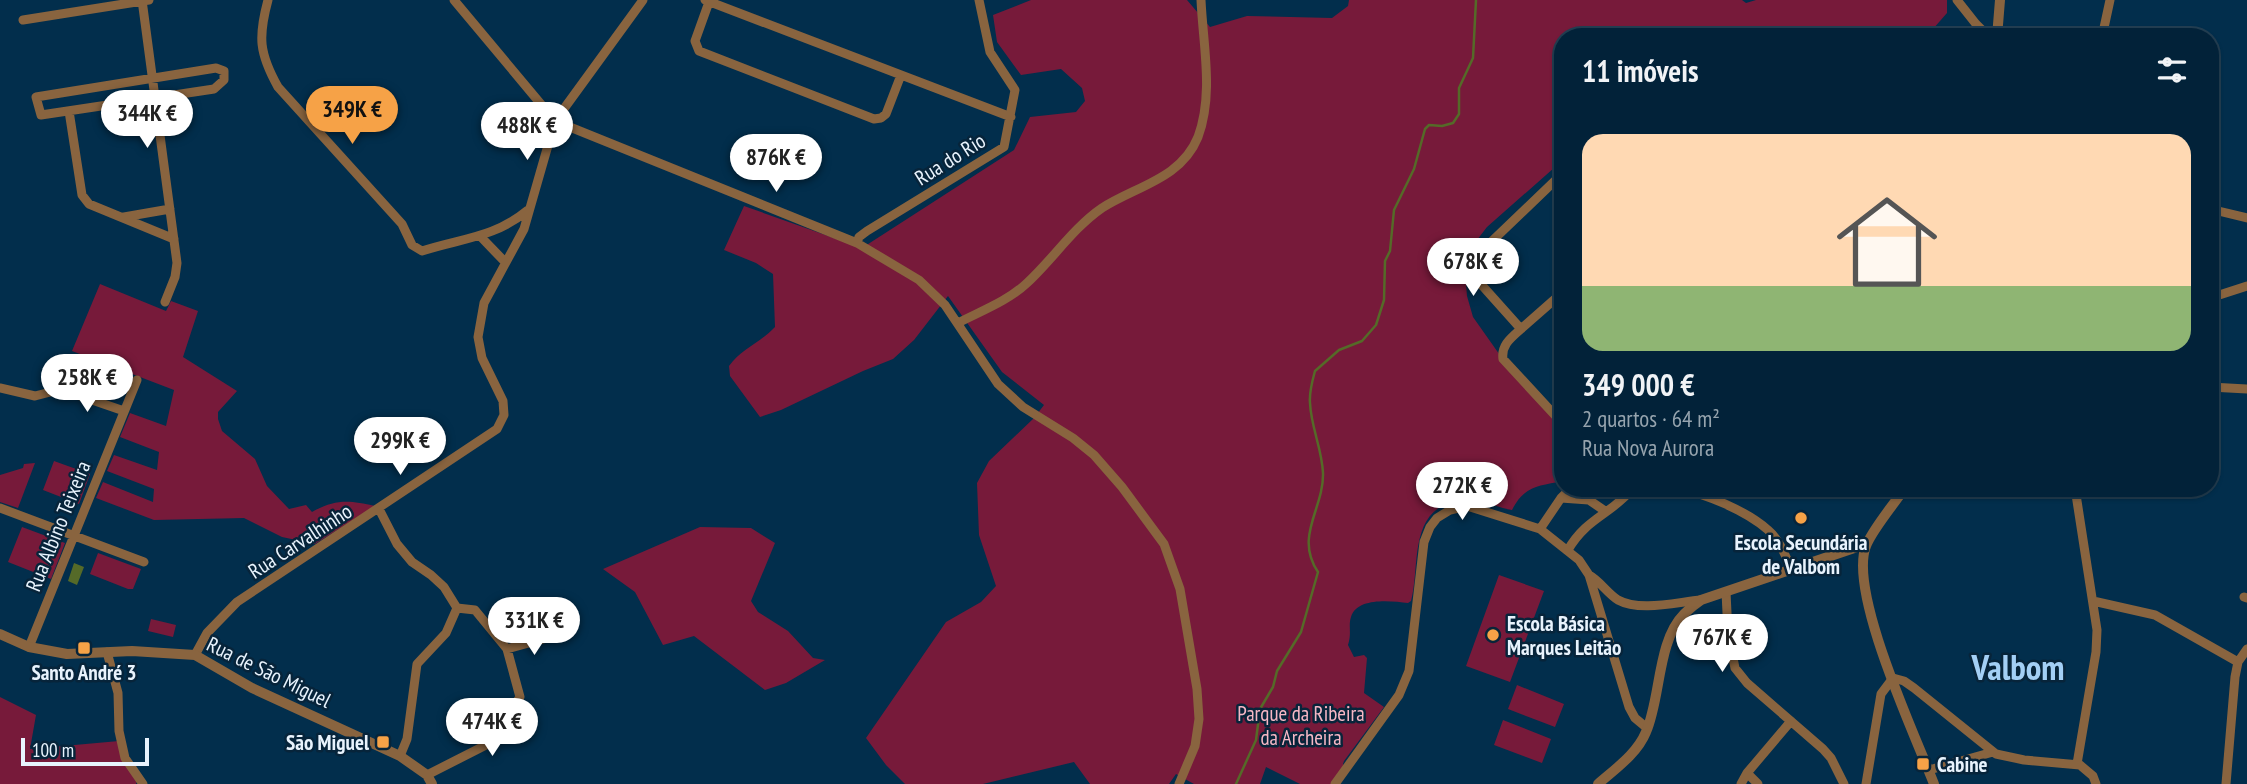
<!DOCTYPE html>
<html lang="pt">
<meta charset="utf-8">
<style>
:root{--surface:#022239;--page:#0c2a41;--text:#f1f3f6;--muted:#96a4ae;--line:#233f53;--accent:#f6a247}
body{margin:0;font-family:"PT Sans Narrow",sans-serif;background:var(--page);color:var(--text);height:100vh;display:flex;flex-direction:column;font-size:26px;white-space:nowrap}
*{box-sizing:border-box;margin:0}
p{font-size:23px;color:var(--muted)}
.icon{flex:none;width:38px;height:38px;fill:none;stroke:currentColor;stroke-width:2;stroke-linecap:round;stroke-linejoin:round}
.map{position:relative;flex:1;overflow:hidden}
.panel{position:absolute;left:1554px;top:28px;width:665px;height:469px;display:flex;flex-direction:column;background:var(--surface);border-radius:28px;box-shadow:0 2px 5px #0004,0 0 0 2px var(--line)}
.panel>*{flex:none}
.scale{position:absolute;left:21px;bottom:18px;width:128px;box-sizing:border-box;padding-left:7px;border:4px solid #e8f3fd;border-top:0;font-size:19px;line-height:24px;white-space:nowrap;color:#e8f3fd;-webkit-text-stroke:5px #07243a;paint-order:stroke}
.price{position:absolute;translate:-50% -60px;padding:0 16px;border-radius:24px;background:#fff;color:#222;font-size:23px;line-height:46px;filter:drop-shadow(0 2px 4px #0008)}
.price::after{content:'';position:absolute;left:50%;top:42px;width:21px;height:16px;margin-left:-10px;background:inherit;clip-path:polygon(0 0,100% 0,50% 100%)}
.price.current{background:var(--accent);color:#111}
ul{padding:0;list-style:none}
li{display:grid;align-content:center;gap:14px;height:371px;padding:0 28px}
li+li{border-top:2px solid var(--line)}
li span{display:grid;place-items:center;height:217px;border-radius:21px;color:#555}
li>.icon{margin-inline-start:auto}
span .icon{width:126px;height:126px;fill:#fffc;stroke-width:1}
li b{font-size:30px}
h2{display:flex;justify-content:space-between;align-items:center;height:84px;padding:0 28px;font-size:30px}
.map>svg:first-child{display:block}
.green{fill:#771a3a}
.water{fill:#556a28}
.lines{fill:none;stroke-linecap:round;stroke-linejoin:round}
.stream{stroke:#556a28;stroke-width:2.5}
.minor{stroke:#89643f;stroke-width:9}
.tertiary{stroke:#89643f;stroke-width:10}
.poi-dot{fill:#f6a247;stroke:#07243a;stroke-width:2.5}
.labels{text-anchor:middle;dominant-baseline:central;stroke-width:5;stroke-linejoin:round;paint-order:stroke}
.street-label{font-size:21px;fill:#e8f3fd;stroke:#07243a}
.poi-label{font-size:21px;font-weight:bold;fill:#e8f3fd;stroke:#07243a}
.park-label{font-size:21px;fill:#f7b7c5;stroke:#07243a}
.town-label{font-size:35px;font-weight:bold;fill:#a3cff5;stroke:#07243a}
</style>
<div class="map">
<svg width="2247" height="784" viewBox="0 0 2247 784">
<rect width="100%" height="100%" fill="#022e4c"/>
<path class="green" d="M1031 0H1187L1210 27 1247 16 1332 18 1348 6 1349 0H1742L1746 3 1756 0H1947V13L1926 37H1669L1665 32 1633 37H1563V160L1487 227 1467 253 1465 272 1467 296 1473 317 1509 368 1563 428V481C1538 486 1524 486 1512 510 1500 508 1487 502 1475 500 1465 498 1457 500 1448 503 1409 518 1420 569 1411 601L1408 603C1391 601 1357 597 1351 617 1348 626 1352 633 1348 645L1354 657 1364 655 1367 658 1364 693 1384 707 1344 761 1343 764 1345 769 1335 784H1300L1266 767 1260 784H1194L1176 774 1169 784H1090L1074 762 983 784H905L886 765 866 738 946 622 981 602 996 586 979 535 977 483 989 461 1034 418 1044 405 1002 372 948 296 914 340 893 359 863 371 781 410 760 417 730 376 729 366C741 349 761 342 775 327L773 274 756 263 724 250 744 206 862 248 1014 150 1030 117 1076 112 1085 101 1082 88 1061 69 1021 75 997 42 993 15Z
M100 284 166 311 171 301 198 311 183 357 237 391 218 412V419L222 431 255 459 267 486 289 509 306 505 312 512C335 499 349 500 375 506L315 544 282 537 244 518 154 520 96 498 103 482 153 502 154 489 107 471 114 455 157 470 159 452 120 437 130 413 166 426 174 390 72 351Z
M54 461 90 474 79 504 43 490Z
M35 463 18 508 0 502V475L23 468 24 464Z
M22 527 65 543 51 579 8 562Z
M700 527 751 528 775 543 751 601 758 612 788 631 813 658 825 660 786 683 765 690 694 636 663 645 635 592 603 569Z
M98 553 141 569 133 589H128L90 574Z
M1499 575 1544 591 1510 682 1466 666Z
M151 619 176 625 173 637 148 631Z
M1517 685 1564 704 1555 727 1508 709Z
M0 697 36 715 30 749 119 741 139 774 136 784H0Z
M1503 720 1551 739 1542 763 1494 745Z"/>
<path class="water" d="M74 563 84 567 77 585 68 581Z"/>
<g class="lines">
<path class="stream" d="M1236 784 1256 740 1260 709 1273 687 1277 671 1301 632 1318 572C1294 536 1324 509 1323 473 1322 449 1311 427 1310 403 1309 392 1312 382 1315 371L1339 350 1362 341 1376 325 1384 300 1385 261 1390 251 1394 210 1414 169 1425 129 1429 125 1442 126 1453 123 1459 114V88L1473 58 1476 0"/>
<path class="minor" d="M142 0 177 263 175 277 165 302
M268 0C258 37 259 53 278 87L402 224 412 245 422 251C462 238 494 238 528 210
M454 0 555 121 857 243 919 280 945 305 998 384 1023 407 1073 438 1094 455 1122 487 1164 544 1180 589 1197 689 1199 719 1195 746 1179 784
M705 0 1011 117
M1957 0 1976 24 1989 37
M709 2 695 41 699 51 874 119 881 118 886 114 901 75
M23 20 149 0
M2102 37 2110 0
M216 68 224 71V80L214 89 41 115 36 97Z
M69 111 82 195 89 204 174 239
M1563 173 1490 243 1479 257 1476 268 1479 282 1521 329C1511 338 1501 345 1503 359L1563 424
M2210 209 2247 218
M124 217 170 209
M480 236 505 262
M857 243 859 237 867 231 1004 147 1015 90 990 52 979 0
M2210 298 2247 286
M958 323C981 311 1008 301 1027 283 1053 259 1073 228 1102 208 1136 186 1181 179 1198 137 1214 94 1203 45 1201 0
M1521 329 1563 292
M2210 387 2247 389
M0 388 35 396 58 390 66 391 124 411
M1677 488C1704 493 1747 511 1768 530 1779 539 1785 555 1791 568
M2075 488 2097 630 2096 652 2077 764
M1561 498 1589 500 1605 511
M0 508 144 562
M379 509 397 544 412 562 431 575 444 587 457 608
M1540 529 1561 498 1571 488
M1568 550C1586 518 1612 514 1633 488
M1589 575C1600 581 1607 593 1618 600 1640 612 1677 602 1701 600
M1726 592 1728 634 1735 668 1747 683 1823 749 1831 758 1844 784
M2244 597 2247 598
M2093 601 2155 615 2238 662
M29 647 137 380
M507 649 554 636
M107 652 118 693 119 731 125 758 143 784
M195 655 207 633 237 602 497 429 504 415 503 401 482 358 478 337 484 303 524 229 555 121 643 0
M400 756 407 739 417 664 446 633 457 608
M1929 770 1993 752
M427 775 486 745 520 697 507 649 475 610 457 608
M1335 784 1399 695 1409 671 1424 542 1430 527 1437 518 1450 510 1467 506 1540 529 1579 560 1589 575 1629 707 1635 718 1647 728
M1741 784 1747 773
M1758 784 1747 773 1791 721
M1866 784 1881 694 1893 678 1904 681 1914 688 1996 754 2024 760 2080 765 2093 776 2096 784
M2226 784 2235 677 2238 662 2247 649"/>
<path class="tertiary" d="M1997 37 2000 0
M1905 488C1894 504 1872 530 1866 546 1848 592 1915 735 1934 784
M0 634 29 647 67 654 132 651 195 655 252 688 400 756 427 775 432 784
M1598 784C1615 769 1637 754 1646 732 1661 698 1657 641 1684 614 1689 609 1695 604 1701 600L1866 544"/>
</g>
<g class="poi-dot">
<circle cx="1801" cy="518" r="7"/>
<circle cx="1493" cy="635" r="7"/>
<rect x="77" y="641" width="14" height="14" rx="3.5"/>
<rect x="376" y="735" width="14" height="14" rx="3.5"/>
<rect x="1916" y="757" width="14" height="14" rx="3.5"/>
</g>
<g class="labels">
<g class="street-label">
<text transform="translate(950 159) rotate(-32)">Rua do Rio</text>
<text transform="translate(58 526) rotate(-68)">Rua Albino Teixeira</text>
<text transform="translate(300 541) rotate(-33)">Rua Carvalhinho</text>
<text transform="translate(269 672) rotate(26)">Rua de São Miguel</text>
</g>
<g class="poi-label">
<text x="1801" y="542">Escola Secundária<tspan x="1801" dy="24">de Valbom</tspan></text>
<text x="1507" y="623" text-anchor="start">Escola Básica<tspan x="1507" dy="24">Marques Leitão</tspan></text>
<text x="84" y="672">Santo André 3</text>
<text x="369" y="742" text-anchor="end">São Miguel</text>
<text x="1937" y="764" text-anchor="start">Cabine</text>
</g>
<g class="park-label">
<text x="1301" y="713">Parque da Ribeira<tspan x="1301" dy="24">da Archeira</tspan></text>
</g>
<g class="town-label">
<text x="2018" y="667">Valbom</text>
</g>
</g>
</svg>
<div class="scale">100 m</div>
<b class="price current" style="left:352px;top:146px">349K €</b>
<b class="price" style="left:147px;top:150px">344K €</b>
<b class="price" style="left:527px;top:162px">488K €</b>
<b class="price" style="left:776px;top:194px">876K €</b>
<b class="price" style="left:1473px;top:298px">678K €</b>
<b class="price" style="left:87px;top:414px">258K €</b>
<b class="price" style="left:400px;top:477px">299K €</b>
<b class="price" style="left:1462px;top:522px">272K €</b>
<b class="price" style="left:534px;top:657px">331K €</b>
<b class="price" style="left:1722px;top:674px">767K €</b>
<b class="price" style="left:492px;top:758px">474K €</b>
<section class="panel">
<h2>11 imóveis<svg class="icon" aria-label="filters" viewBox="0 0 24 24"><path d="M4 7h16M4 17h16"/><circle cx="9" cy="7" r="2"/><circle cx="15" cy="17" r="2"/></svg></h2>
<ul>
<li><span style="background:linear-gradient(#ffd9b3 70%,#8fb573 0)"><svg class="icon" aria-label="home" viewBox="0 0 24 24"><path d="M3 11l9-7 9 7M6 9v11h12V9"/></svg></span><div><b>349 000 €</b><p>2 quartos · 64 m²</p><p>Rua Nova Aurora</p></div></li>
</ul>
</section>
</div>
